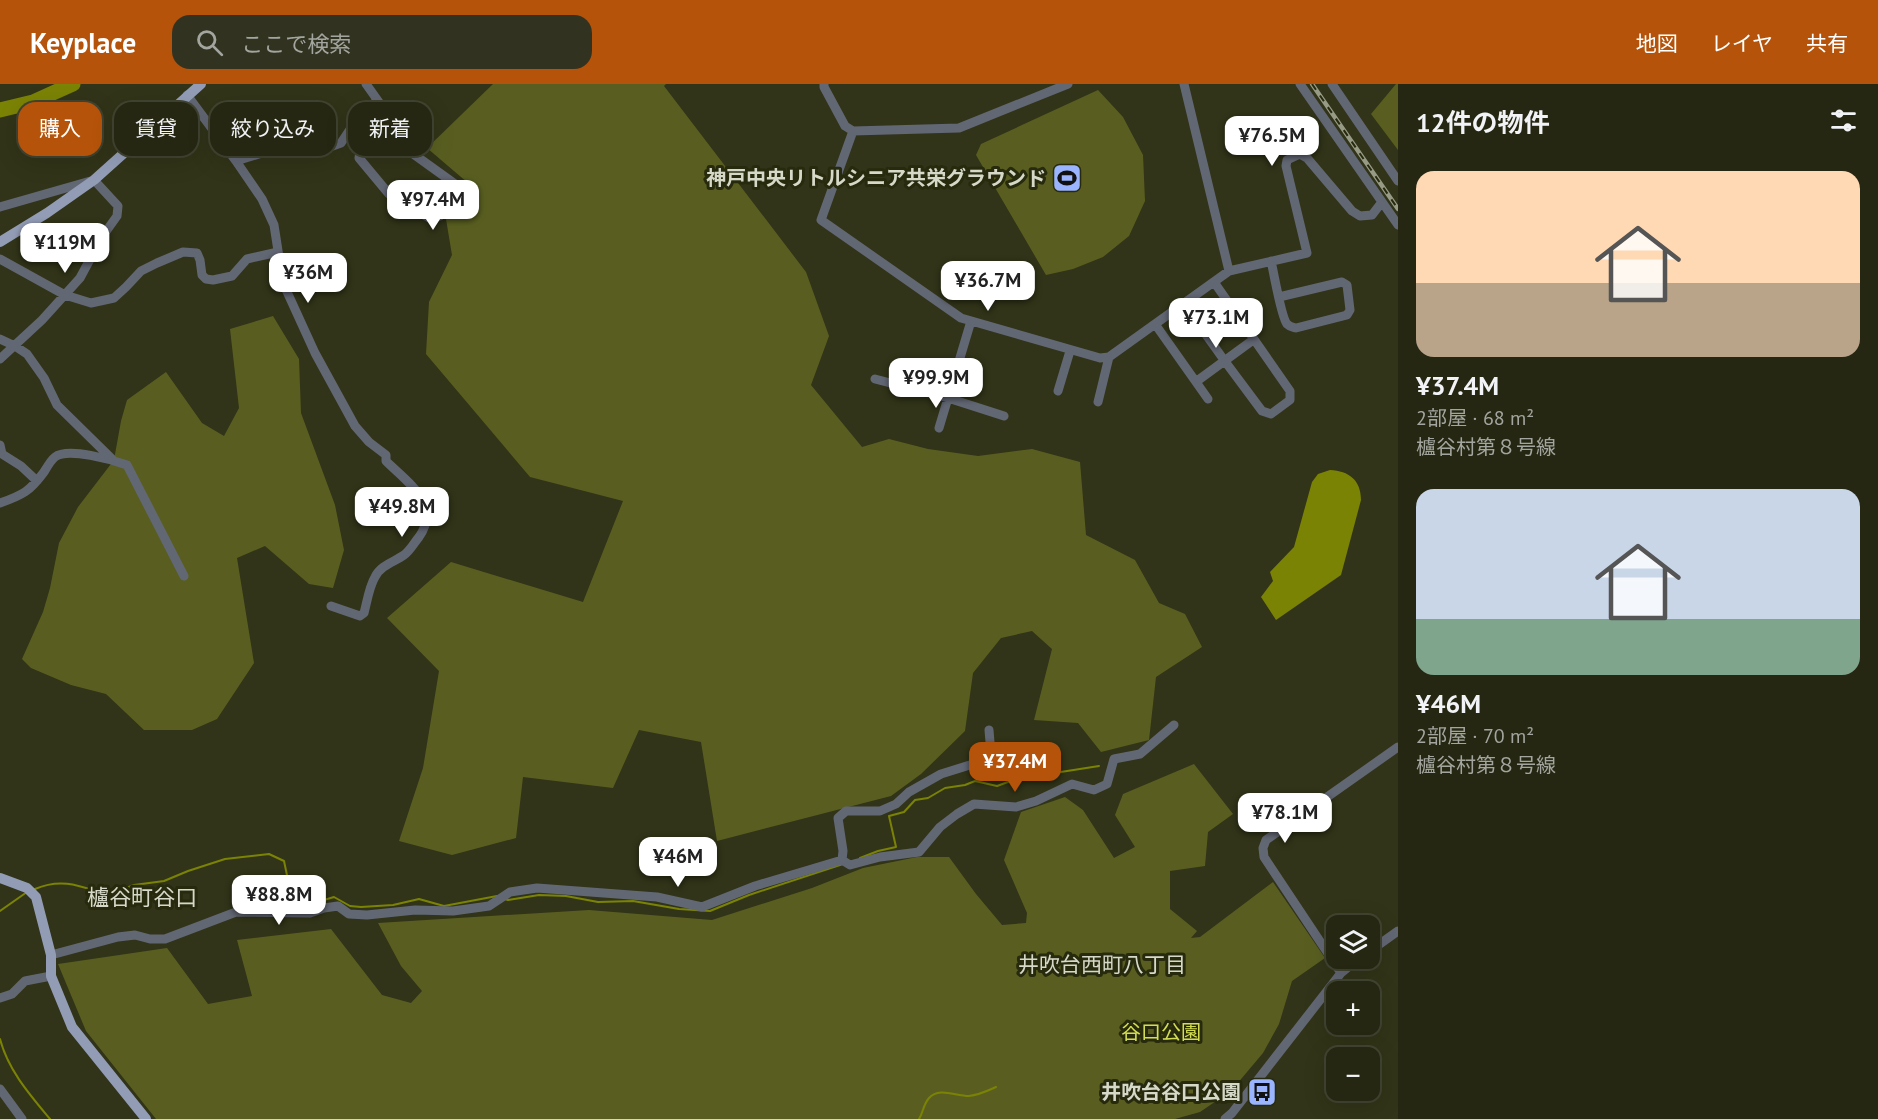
<!DOCTYPE html>
<html lang="ja">
<meta charset="utf-8">
<style>
:root{--surface:#252712;--page:#313320;--text:#f1f3f6;--muted:#a3a59f;--line:#424432;--accent:#b45309}
body{margin:0;font-family:"PT Sans","Noto Sans JP",sans-serif;background:var(--page);color:var(--text);height:100vh;display:flex;flex-direction:column;font-size:22px;white-space:nowrap}
*{box-sizing:border-box;margin:0}
p{font-size:20px;color:var(--muted)}
.icon{flex:none;width:33px;height:33px;fill:none;stroke:currentColor;stroke-width:2;stroke-linecap:round;stroke-linejoin:round}
.map{position:relative;flex:1;overflow:hidden}
.drawer{display:flex;flex-direction:column;background:var(--surface);width:480px}
.drawer>*{flex:none}
.banner{position:absolute;left:18px;top:18px;width:570px;height:54px;display:flex;gap:12px}
.controls{position:absolute;left:1326px;top:831px;display:grid;gap:12px}
.controls a{display:grid;place-items:center;width:54px;height:54px;border-radius:12px;background:var(--surface);box-shadow:0 6px 24px #0002,0 0 0 2px var(--line);font-size:30px}
.price{position:absolute;translate:-50% -51px;padding:0 14px;border-radius:12px;background:#fff;color:#222;font-size:20px;line-height:39px;filter:drop-shadow(0 2px 3px #0008)}
.price::after{content:'';position:absolute;left:50%;top:36px;width:18px;height:14px;margin-left:-9px;background:inherit;clip-path:polygon(0 0,100% 0,50% 100%)}
.price.selected{background:var(--accent);color:#fff}
ul{padding:0;list-style:none}
li{display:grid;align-content:center;gap:12px;height:318px;padding:0 18px}
li span{display:grid;place-items:center;height:186px;border-radius:18px;color:#555}
li>.icon{margin-inline-start:auto}
span .icon{width:108px;height:108px;fill:#fffc;stroke-width:1}
li b{font-size:26px}
h2{display:flex;justify-content:space-between;align-items:center;height:72px;padding:0 18px;font-size:26px}
.chip{padding:0 21px;border-radius:18px;background:var(--surface);box-shadow:0 6px 24px #0002,0 0 0 2px var(--line);font-size:21px;line-height:54px}
.chip.selected{background:var(--accent);color:#fff}
header{display:flex;align-items:center;gap:36px;box-sizing:border-box;height:84px;padding:0 30px;background:var(--accent);color:#fff}
header strong{font-size:28px}
nav{display:flex;gap:33px;margin-inline-start:auto;font-size:21px}
.search{width:420px;height:54px;background:var(--page);display:flex;align-items:center;gap:15px;box-sizing:border-box;padding:0 21px;border-radius:18px;color:var(--muted);font-size:22px}
main{display:flex;flex:1;min-height:0}
.map>svg:first-child{display:block}
.green{fill:#595e20}
.water{fill:#7b8305}
.lines{fill:none;stroke-linecap:round;stroke-linejoin:round}
.stream{stroke:#7b8305;stroke-width:2}
.river{stroke:#7b8305;stroke-width:15}
.minor{stroke:#626774;stroke-width:9}
.major{stroke:#929cb5;stroke-width:10}
.rail-casing{stroke:#979a85;stroke-width:4.5}
.rail{stroke:#272a0d;stroke-width:2;stroke-dasharray:7;stroke-linecap:butt}
.labels{text-anchor:middle;dominant-baseline:central;stroke-width:6;stroke-linejoin:round;paint-order:stroke}
.poi-label{font-size:20px;font-weight:bold;fill:#d6d8c8;stroke:#272a0d;text-anchor:end}
.park-label{font-size:20px;fill:#d2dd53;stroke:#272a0d}
.neighbourhood-label{font-size:21px;fill:#d6d8c8;stroke:#272a0d}
.quarter-label{font-size:22px;fill:#d6d8c8;stroke:#272a0d}
</style>
<header>
<strong>Keyplace</strong>
<div class="search"><svg class="icon" aria-label="search" viewBox="0 0 24 24"><circle cx="10" cy="10" r="6"/><path d="M15 15l6 6"/></svg>ここで検索</div>
<nav><a>地図</a><a>レイヤ</a><a>共有</a></nav>
</header>
<main>
<div class="map">
<svg width="1398" height="1035" viewBox="0 0 1398 1035">
<rect width="100%" height="100%" fill="#313418"/>
<path class="green" d="M493 0H666L664 2 806 188 829 252 811 301 862 363 889 355 928 365 978 372 1032 365 1080 378 1086 451 1135 476 1159 519 1185 530 1202 563 1156 593 1149 656 1101 668 1078 639 1034 636 1052 565 1032 547 1001 554 973 589 965 647 921 690 891 712 717 757 701 658 639 646 613 704 523 693 516 754 452 771 399 757 423 684 439 587 387 534 451 478 583 518 623 417 530 393 426 270 429 218 452 171 446 135 468 99 427 64Z
M1396 0H1398V66L1371 30Z
M1098 6 1123 33 1143 71 1145 117 1129 152 1103 173 1073 185 1046 191 976 71 981 60Z
M273 232 299 275 301 329 335 421 344 466 333 504 309 500 265 462 237 474 254 579 217 635 192 646H144L106 610 71 601 31 584 22 575 43 528 50 504 59 459 78 423 114 376 121 337 127 316 166 288 202 339 224 352 239 324 230 245Z
M1194 680 1233 730 1208 748 1205 782 1170 787V825L1197 847 1191 854 1200 853 1273 798 1325 874 1292 897 1279 940 1263 969 1231 1007 1200 1028 1175 1035H156L86 947 58 880 167 864 208 920 252 912 237 856 331 845 382 911 411 919 422 907 401 882 378 839 589 826 712 836 812 804 863 784 917 773H949L976 810 1002 841 1026 839 1027 829 1004 776 1021 728 1065 713 1083 726 1114 774 1135 763 1115 731 1123 710Z"/>
<path class="water" d="M1330 386C1349 387 1361 396 1361 416L1341 491 1276 536 1261 513 1273 497 1270 488 1294 463 1312 398 1318 390Z"/>
<g class="lines">
<path class="stream" d="M860 774 878 767 896 763 889 732 904 728 915 716 928 714 945 704 965 701 975 697 997 702 1016 695 1099 682
M35 805C63 793 82 803 108 811L134 801 164 797 188 787 225 775 269 770 284 777 288 796 289 818 304 822 334 813 350 822 361 823 393 821 419 815 444 822 497 812
M505 815 508 816 539 811 566 812 598 818 633 817 679 825 710 827 749 811 843 780
M0 827 27 808
M0 955C8 986 30 1011 50 1035
M919 1035C923 1029 923 1021 929 1014 939 1003 955 1012 969 1012 979 1011 987 1007 996 1003"/>
<path class="river" d="M0 26 33 18 73 0"/>
<path class="minor" d="M366 0 396 42 405 64 455 100V109L440 132 429 134 389 110 359 74 363 48 380 20
M824 0V3L845 42 853 47 959 44 1068 0
M1184 0 1229 187
M1300 0 1398 141
M1332 0 1398 97
M187 11 236 77 259 70 273 61 287 57 304 62 327 64 341 59 353 41 377 16
M853 47 821 136 961 234 1100 274 1109 273 1229 187 1307 169 1286 82 1287 76 1300 70 1307 74 1352 127 1360 132 1372 131 1382 118
M236 77 262 115 274 141 283 199 315 269 355 342 369 358 386 371V377C408 399 442 420 419 453 414 459 410 467 404 471 394 478 381 481 375 493 369 503 367 518 364 529L360 532 331 522
M0 123 94 96 118 122 117 132 102 153 80 194 42 236 0 275
M0 175 65 211 91 219 114 214 126 203 141 187 157 179 183 168 197 169 200 176 202 191 206 195 213 196 232 192 247 175 278 168
M1271 177C1274 189 1281 233 1287 240 1290 243 1292 243 1296 244L1347 231 1350 226 1347 201 1342 198 1279 213
M1184 220 1224 276 1262 327 1271 330 1290 316V307L1214 198
M1155 240 1208 315
M0 255 15 262 27 270 44 294 57 321 112 375
M875 295 948 314 1004 332
M1197 297 1253 256
M1058 307 1070 267
M1098 318 1109 273
M939 344 971 237
M0 361 2 370 21 382 37 397
M0 419C23 411 30 407 44 388 47 383 51 376 55 373 68 363 113 376 127 381L184 492
M842 776 843 767 838 734 846 727H880L896 720 909 708 941 690 986 676 991 670 989 646
M1370 867 1398 847
M51 871 118 853 135 851 150 855H165L236 828 310 829 324 824 338 822 349 830 367 831 415 826 453 827 489 822 510 808 537 804 657 813 702 823 755 802 842 776 850 781 880 773 919 768 940 743 957 730 974 720 1016 723 1036 717 1072 700 1094 706 1107 700 1114 675 1140 670 1174 641
M1341 889 1264 773 1263 764 1266 756 1398 663
M0 914 12 910 25 897 51 892
M0 1005 22 1035
M1225 1035 1232 1029 1341 889 1359 874"/>
<path class="major" d="M0 158 47 129 94 96 201 0
M0 794 27 804 36 813 51 871V892L72 943 146 1035"/>
<g class="rail-casing">
<path id="rail" d="M1312 0 1398 125"/>
</g>
<use href="#rail" class="rail"/>
</g>
<defs>
<g id="stadium-square" transform="scale(1.5)"><rect x="-9" y="-9" width="18" height="18" rx="4" fill="#9ab5fd" stroke="#272a0d"/><path d="M0-5a6.5 5 0 1 0 0 10a6.5 5 0 1 0 0-10ZM-3.5-1.8h7v3.6h-7Z" fill="#111"/></g>
<g id="bus-square" transform="scale(1.5)"><rect x="-9" y="-9" width="18" height="18" rx="4" fill="#9ab5fd" stroke="#272a0d"/><path d="M-5-6H5V4H4V6H2V4H-2V6H-4V4H-5ZM-3.5-4V0h7V-4ZM-3.5 1.2v1.5H-2V1.2ZM2 1.2v1.5H3.5V1.2Z" fill="#111"/></g>
</defs>
<g fill-rule="evenodd">
<use href="#stadium-square" x="1067" y="94"/>
<use href="#bus-square" x="1262" y="1008"/>
</g>
<g class="labels">
<g class="poi-label">
<text x="1046" y="94">神戸中央リトルシニア共栄グラウンド</text>
<text x="1241" y="1008">井吹台谷口公園</text>
</g>
<g class="park-label">
<text x="1161" y="948">谷口公園</text>
</g>
<g class="neighbourhood-label">
<text x="1102" y="880">井吹台西町八丁目</text>
</g>
<g class="quarter-label">
<text x="142" y="813">櫨谷町谷口</text>
</g>
</g>
</svg>
<div class="controls">
<a><svg class="icon" aria-label="layers" viewBox="0 0 24 24"><path d="M12 4l9 5-9 5-9-5zM3 14l9 5 9-5"/></svg></a>
<a>+</a>
<a>−</a>
</div>
<b class="price" style="left:1272px;top:83px">¥76.5M</b>
<b class="price" style="left:433px;top:147px">¥97.4M</b>
<b class="price" style="left:65px;top:190px">¥119M</b>
<b class="price" style="left:308px;top:220px">¥36M</b>
<b class="price" style="left:988px;top:228px">¥36.7M</b>
<b class="price" style="left:1216px;top:265px">¥73.1M</b>
<b class="price" style="left:936px;top:325px">¥99.9M</b>
<b class="price" style="left:402px;top:454px">¥49.8M</b>
<b class="price selected" style="left:1015px;top:709px">¥37.4M</b>
<b class="price" style="left:1285px;top:760px">¥78.1M</b>
<b class="price" style="left:678px;top:804px">¥46M</b>
<b class="price" style="left:279px;top:842px">¥88.8M</b>
<div class="banner">
<a class="chip selected">購入</a>
<a class="chip">賃貸</a>
<a class="chip">絞り込み</a>
<a class="chip">新着</a>
</div>
</div>
<section class="drawer">
<h2>12件の物件<svg class="icon" aria-label="filters" viewBox="0 0 24 24"><path d="M4 7h16M4 17h16"/><circle cx="9" cy="7" r="2"/><circle cx="15" cy="17" r="2"/></svg></h2>
<ul>
<li><span style="background:linear-gradient(#ffd9b3 60%,#b9a48a 0)"><svg class="icon" aria-label="home" viewBox="0 0 24 24"><path d="M3 11l9-7 9 7M6 9v11h12V9"/></svg></span><div><b>¥37.4M</b><p>2部屋 · 68 m²</p><p>櫨谷村第８号線</p></div></li>
<li><span style="background:linear-gradient(#c9d6e8 70%,#7fa58c 0)"><svg class="icon" aria-label="home" viewBox="0 0 24 24"><path d="M3 11l9-7 9 7M6 9v11h12V9"/></svg></span><div><b>¥46M</b><p>2部屋 · 70 m²</p><p>櫨谷村第８号線</p></div></li>
</ul>
</section>
</main>
